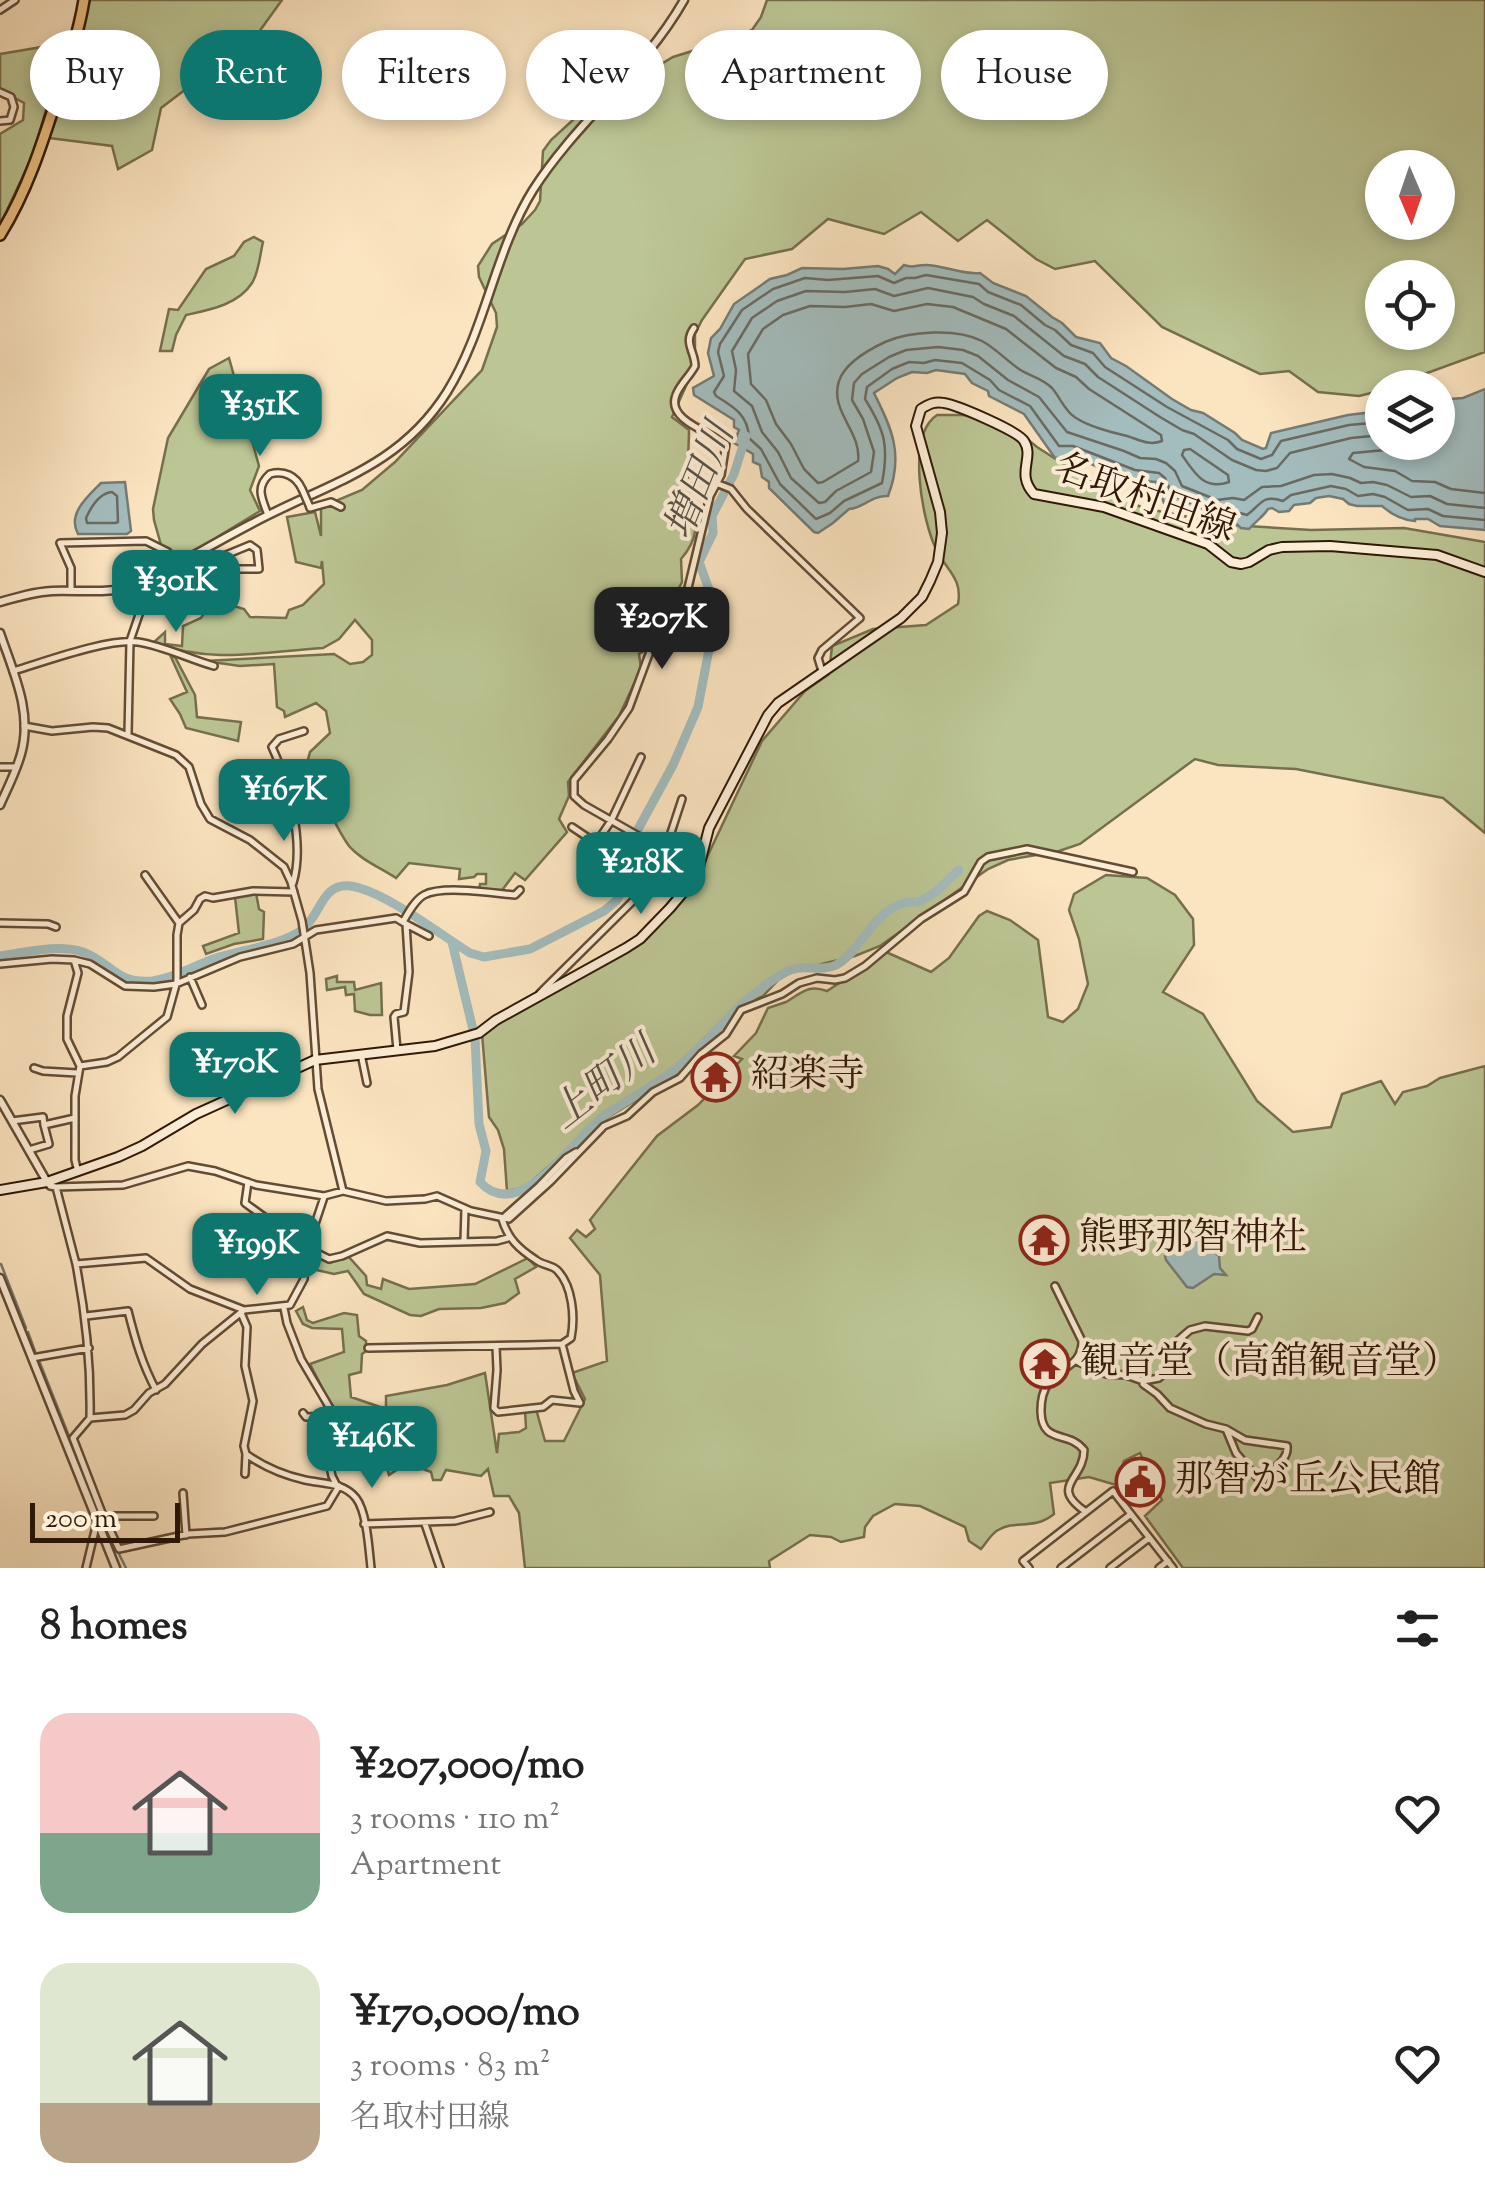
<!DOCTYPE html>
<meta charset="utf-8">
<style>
:root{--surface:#fff;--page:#f6f6f6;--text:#222;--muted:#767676;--accent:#0f766e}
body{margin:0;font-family:"Sorts Mill Goudy","Noto Serif JP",serif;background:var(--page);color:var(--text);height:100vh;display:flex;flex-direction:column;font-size:38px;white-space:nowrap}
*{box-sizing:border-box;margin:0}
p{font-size:32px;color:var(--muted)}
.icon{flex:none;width:55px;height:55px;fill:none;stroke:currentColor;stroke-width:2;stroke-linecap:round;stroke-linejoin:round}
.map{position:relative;height:1568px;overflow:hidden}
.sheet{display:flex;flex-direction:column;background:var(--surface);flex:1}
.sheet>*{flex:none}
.top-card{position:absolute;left:30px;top:30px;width:1425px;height:90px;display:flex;gap:20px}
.needle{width:65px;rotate:178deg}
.buttons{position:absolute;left:1365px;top:150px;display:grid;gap:20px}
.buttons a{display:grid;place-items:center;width:90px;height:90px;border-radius:50%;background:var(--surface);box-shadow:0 5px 15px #0003;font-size:50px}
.scale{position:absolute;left:30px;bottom:25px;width:150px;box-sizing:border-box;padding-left:10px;border:5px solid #301906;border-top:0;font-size:28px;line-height:35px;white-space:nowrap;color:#301906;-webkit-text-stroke:8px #fcedd6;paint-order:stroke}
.price{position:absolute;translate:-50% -85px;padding:0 22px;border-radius:20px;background:var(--accent);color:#fff;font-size:32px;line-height:65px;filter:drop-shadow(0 2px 5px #0008)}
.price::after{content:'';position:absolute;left:50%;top:60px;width:30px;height:22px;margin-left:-15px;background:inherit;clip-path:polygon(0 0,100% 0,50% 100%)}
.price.selected{background:#222;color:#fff}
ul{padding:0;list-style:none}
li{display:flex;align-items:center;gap:30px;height:250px;padding:0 40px}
li span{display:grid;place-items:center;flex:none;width:280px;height:200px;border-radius:30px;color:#555}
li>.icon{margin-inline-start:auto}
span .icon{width:120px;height:120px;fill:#fffc;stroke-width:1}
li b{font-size:42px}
h2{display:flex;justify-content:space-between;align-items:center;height:120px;padding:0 40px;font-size:42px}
.tag{padding:0 35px;border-radius:45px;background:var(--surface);box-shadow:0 5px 15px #0003;font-size:35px;line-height:90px}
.tag.selected{background:var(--accent);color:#fff}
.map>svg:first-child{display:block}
.green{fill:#bcc594;stroke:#766f4d;stroke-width:2.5;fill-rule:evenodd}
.water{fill:#a3bcbd;stroke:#757b74;stroke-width:2.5}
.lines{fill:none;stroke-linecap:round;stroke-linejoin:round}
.shore{stroke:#6a6a62;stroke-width:2.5}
.stream{stroke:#757b74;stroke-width:2.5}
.river{stroke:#a3bcbd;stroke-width:9}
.minor-casing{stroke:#634c34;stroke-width:10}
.tertiary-casing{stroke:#634c34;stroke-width:11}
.secondary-casing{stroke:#301906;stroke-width:12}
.primary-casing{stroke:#301906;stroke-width:14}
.minor{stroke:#fcedd6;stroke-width:5}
.tertiary{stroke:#fcedd6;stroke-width:6}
.secondary{stroke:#fcedd6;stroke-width:8}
.primary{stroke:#eec280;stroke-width:9}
.minor-bridge-casing{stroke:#634c34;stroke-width:10;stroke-linecap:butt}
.minor-bridge{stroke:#fcedd6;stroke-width:5}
.labels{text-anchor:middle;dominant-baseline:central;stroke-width:8;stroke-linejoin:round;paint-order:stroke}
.street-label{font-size:38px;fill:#301906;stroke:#fcedd6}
.poi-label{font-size:38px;fill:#301906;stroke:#fcedd6;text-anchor:start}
.water-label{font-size:40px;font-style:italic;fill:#585246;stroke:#fcedd6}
</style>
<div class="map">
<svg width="1485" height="1568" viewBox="0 0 1485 1568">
<rect width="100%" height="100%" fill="#fbe4c0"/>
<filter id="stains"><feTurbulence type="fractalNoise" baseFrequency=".002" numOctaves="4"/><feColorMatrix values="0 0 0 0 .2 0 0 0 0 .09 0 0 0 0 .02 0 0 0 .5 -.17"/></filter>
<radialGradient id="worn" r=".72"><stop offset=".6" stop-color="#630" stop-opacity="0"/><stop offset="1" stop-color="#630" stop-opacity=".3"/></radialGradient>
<path class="green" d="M88 0H282L256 36 161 108 152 150 118 169 112 146 49 138 69 80Z
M767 0H1485V352L1375 392 1359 396 1318 392 1289 371 1260 374 1162 327 1095 261 1055 269 1036 259 987 220 958 241 921 212 884 234 828 219 792 249 745 259 702 320 695 334V366L672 417 689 430C689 447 687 464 688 481 690 514 707 529 681 559L682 582 647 649 639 654 641 669 619 716 568 782 569 796 559 819 567 832 525 880 515 873 500 893 479 891 480 884H486V874H477L474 877 459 879 460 869 409 863 396 878C381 868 361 860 349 846 332 823 327 796 303 779L310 752 330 733 326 711 316 703 285 717 284 711 277 707 274 664 240 666 205 661 334 654 350 664 363 662 372 655V640L355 620 339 639 323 648C261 652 215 664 153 643L165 632V644L182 646 183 626 201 618 207 609 205 604 214 589 220 590 221 602 244 609 250 617 286 618 289 610 303 605 324 584 322 561 321 568 296 562 287 517 315 512 321 536V507L362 490 395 462 482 370 497 327 496 313 479 277 478 266 492 244 522 224 535 210 540 201 543 151 551 140 574 119 603 99 673 57 731 39 752 30 761 17ZM1382 168H1438V222H1382ZM1382 278H1438V332H1382Z
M42 47 47 60 60 62 32 157 0 225V134L23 120 24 103 0 90V54Z
M254 237 263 242C260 254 259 272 252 283 238 305 209 310 186 315L176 335 172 351H160L169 309 178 310 206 269 234 256 244 242Z
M229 358 259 466 250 490 260 511 178 561 171 550 161 545 154 520 153 509 168 438 209 369Z
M937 415H963L995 422 1015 429 1037 447 1099 487 1143 508 1230 525 1311 530 1404 528 1485 542V833L1443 798 1296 769 1218 765 1195 759 1080 844 1059 851 1008 860 988 869 880 946 855 956 785 973 763 996 744 1005 678 1074 599 1123 525 1187 507 1191 504 1149 498 1130 489 1117 482 1034 546 993 635 946 699 874 762 741 805 691 829 674 832 646 873 629 926 625 958 604C963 578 946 570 936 549 922 520 906 435 937 415Z
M171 657H175L195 695 197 717 241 722 238 741 186 728 180 714 170 699 187 692Z
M1106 875 1147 878 1175 895 1193 919 1194 945 1163 992 1203 1014 1257 1101 1293 1132 1331 1127 1342 1094 1381 1081 1395 1104 1403 1092 1427 1086 1440 1078 1485 1066V1568H1183L1145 1516 1162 1500 1140 1453 1124 1461 1116 1485 1089 1477 1050 1483 1054 1514C1033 1531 1017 1519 998 1530 991 1534 987 1542 981 1549L969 1541 965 1527 920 1506 895 1504 873 1516 865 1527 864 1537 841 1542 831 1537 810 1535 769 1561 770 1568H525L519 1513 509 1496H494L488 1469 481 1476 446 1470 441 1480H433L431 1472 407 1463 389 1475 382 1452 339 1429 336 1415 310 1364 344 1352 342 1329 312 1328 303 1324 296 1311 303 1307 307 1320 313 1323 344 1313 357 1315 359 1336 366 1341V1351L362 1354 361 1372 349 1375 351 1397 386 1409V1396L447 1385 485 1373 497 1453 499 1434 519 1432 526 1428 525 1411 536 1409 545 1441H564L585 1399 572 1373 607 1361 600 1275 570 1238 577 1230 586 1237 595 1229 590 1220 657 1136 698 1105 742 1059 734 1056 756 1033 768 1008C774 1006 780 1004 786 1002 802 993 807 984 827 991L886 952 931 972 949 958 979 916 987 911 1010 920 1038 940 1048 1017 1063 1022 1078 1009 1088 984 1079 939 1069 910 1074 894Z
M256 893 259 909 264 912 263 939 234 944 206 954 203 946 239 933 235 897Z
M337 976V982H354L355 990 381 983 382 1015H370L355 1011 354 994 346 995 345 987 327 990 326 979Z
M314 1256 330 1263 348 1256 366 1276 367 1285 381 1289 383 1279 409 1289 475 1284 528 1258 536 1267 515 1279 519 1293 505 1303 481 1308 439 1309 421 1316 410 1315 364 1294 348 1271 334 1274 312 1269Z"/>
<path class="water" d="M904 265C914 269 917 264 928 265 945 266 963 275 980 273L993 283 1026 296 1052 317 1062 323 1076 337 1100 343 1111 358 1126 366 1172 399 1191 410 1203 413 1235 433 1242 440 1263 449 1266 448 1271 433 1348 415 1382 411V442H1438V400L1463 398 1485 389V530L1440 526 1428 519H1415V521C1402 520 1391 514 1382 506H1357L1349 504 1343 499 1329 496 1316 498 1310 503 1294 505 1289 511 1279 512 1272 508 1268 509C1263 517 1256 521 1249 529L1241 528 1233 521 1212 523 1164 503 1156 482 1131 480 1071 456 1055 458 1024 414 989 396 988 391 972 383 965 374 936 370 927 373 912 372 897 378 874 393C892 429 904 455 888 496 872 495 862 509 849 509L833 523 818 533 814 532 769 488V482L762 477 760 465 753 462V454L734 443 739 430 734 427V420L694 395 693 388 714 376 708 353 711 338 720 329 734 304 770 279 787 275 802 268 843 269 878 266 888 269 895 274Z
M125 482 131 531 127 534H78C67 514 87 497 101 483Z
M1190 1237 1198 1238 1219 1256 1220 1268 1226 1275 1214 1274 1193 1288 1187 1287 1166 1260 1165 1256Z"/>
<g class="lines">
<path class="shore" d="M871 304 894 311 927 304 953 307 1006 329 1056 368 1076 377 1089 389 1161 435 1162 441C1149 446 1140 440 1127 436 1111 432 1090 427 1076 418 1065 412 1060 397 1052 388 1042 378 1029 376 1019 369 1006 360 995 348 982 341 957 328 910 331 885 342 868 350 845 363 839 381 829 411 862 432 858 461L823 482 818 483 804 469 791 444 776 424 766 400 751 384 748 354 763 329 783 315 810 306 845 307Z
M1382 422 1349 425 1281 441 1272 455 1261 459 1237 449 1228 440 1167 407 1105 367 1093 353 1071 345 1055 330 1045 325 1021 305 988 292 979 284 926 275 915 278H906L894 283 878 276 828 280 805 278 773 289 742 310 720 344 718 352 724 376 714 392 716 396C734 407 748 415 749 438L761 449 780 484 816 519 830 513 844 501 882 483C889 446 885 431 865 399L867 387 892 369 909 362 924 363 935 360 962 363 990 380 999 390 1030 406 1059 446H1073L1135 470 1159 473 1165 478 1172 495 1214 513 1233 511 1247 515C1262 504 1262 494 1283 501L1291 495 1331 486 1346 489 1358 496 1373 494 1385 497 1408 510 1428 509 1443 516 1485 520
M1382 435 1351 438 1290 453 1277 468 1266 471 1256 470 1232 460 1194 434 1182 430 1160 417 1098 377 1085 364 1064 356 1014 316 984 304 973 297 928 288 894 296 875 289 845 292 806 291 777 301 752 318 732 351 736 370 734 391 752 406 762 432 778 452 791 478 819 503 825 502 836 491 871 472 874 452 863 419 852 400 854 383 862 374 889 357 906 350 938 347 963 350 978 356 1008 380 1039 397 1067 432 1124 451 1140 458 1156 459 1166 463 1175 471 1182 486 1217 500 1233 498 1244 500 1262 487 1281 486 1314 475 1332 474 1350 478 1361 483 1373 482 1387 485 1411 497 1430 496 1447 504 1485 508
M1402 442 1385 450 1353 453 1349 459 1364 467 1395 471 1412 481 1435 482 1451 489 1485 493
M1190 449 1228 475 1229 482C1204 491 1194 472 1182 455L1184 450Z
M112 492 117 496 118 522 115 523H87L86 518C91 507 100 493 112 492Z"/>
<path class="stream" d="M1 1264 26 1328
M28 1332 36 1354
M38 1358 92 1494
M113 1542 126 1568"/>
<path class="river" d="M452 942 475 1038 479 1124 486 1151 480 1182C521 1226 573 1138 605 1115 632 1097 663 1081 687 1059 719 1029 746 994 784 973 803 962 819 973 836 965 855 955 866 929 883 915 890 909 900 902 910 902 920 901 915 904 924 899 937 894 948 879 959 870
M0 956C25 952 59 944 83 952 111 962 115 984 152 981 175 978 195 965 216 958 241 950 283 945 303 929 321 914 322 883 350 886 383 890 441 935 470 953L484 957 530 949 604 911 616 901 626 885 630 844 673 765 698 707 712 634 714 603 699 562 713 533 712 516 734 474 746 436"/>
<g class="minor-casing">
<path id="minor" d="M0 10 15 0
M0 92 11 97 14 107 10 120 0 121
M716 483 731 489 747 509 860 618 822 650 818 658 822 671
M309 505 310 508 331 502 341 507
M268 515C262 499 255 487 270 474 284 470 296 476 302 489
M71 591V568L60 543 146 541 168 552
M13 671C44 662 108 638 138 642 164 646 189 659 214 666
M24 726 52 731 93 727 108 728 176 755 189 767 201 804 210 819 250 840 284 867 291 882 302 921 310 973 318 1089 343 1191
M128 734 130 641 143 603 150 595 174 584 227 569H259L257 550 250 545 216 559 193 563 189 558
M0 767H16
M572 827 596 843 611 821 641 757
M665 851 682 799
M584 855 591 854 596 843
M145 875 179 923
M293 883C305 843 289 784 272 747L279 739 304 731
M403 922C408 913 415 900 424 895 442 885 493 893 515 895L520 890
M0 923 48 924 56 927
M406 924 429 936
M74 960 90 964 125 986 154 987 176 984 240 957 293 944 316 930 396 918 406 924 409 972 404 1012 396 1014 394 1017 397 1050
M0 964 52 959 74 960 78 973 67 1016V1039L80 1066 75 1096V1160L78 1172
M190 977 202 1005
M540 993 642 892 656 871 665 851 584 805 574 796V780L608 739 629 708 652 646 678 601 688 588 710 496 721 475 726 444C710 432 666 420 676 395 680 384 690 376 695 366 695 351 683 343 694 328
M361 1054 367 1083
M80 1066 107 1062 118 1057 167 1017 177 981V935L179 923 194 910 200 899 205 896 213 898 253 891 294 892
M34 1068 43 1071 77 1073
M12 1121 43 1117 44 1125
M29 1150 49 1144 44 1125 75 1118
M47 1182 50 1186 56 1187 123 1185 188 1166 215 1171 256 1185 324 1196 343 1191 386 1201 425 1199 437 1196 471 1211 509 1219 550 1182 604 1126 627 1116 653 1092 680 1078 701 1054 726 1034 741 1010 782 994 799 983 817 978 835 980 845 978 865 966 921 919 964 892 981 862 988 857 1027 849 1133 872
M248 1182 245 1203 307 1248 329 1259 342 1256 387 1236 420 1243 497 1241 508 1238
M56 1187 76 1264 146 1258 190 1289 244 1310 202 1344 165 1384 149 1393 134 1410 125 1415 90 1418 73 1438 102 1513 94 1515
M503 1218 539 1186 566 1158 576 1152
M464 1241 465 1209
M76 1264C86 1316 91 1366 90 1418
M1055 1286 1082 1341C1082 1376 1040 1363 1041 1412 1042 1445 1069 1430 1084 1450 1084 1480 1048 1486 1086 1512
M284 1308 287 1323 301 1359 331 1410 332 1421 326 1448 332 1476 336 1484
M244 1310 290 1305 304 1279 307 1248 324 1197
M241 1313 247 1327 245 1366 253 1401 244 1446 246 1454C264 1467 283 1475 305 1480 323 1484 343 1482 356 1498 367 1512 369 1550 371 1568
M86 1316 128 1311C135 1339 142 1364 156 1390
M496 1347 497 1370 494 1408 498 1412 543 1407 552 1400 580 1403 574 1391 562 1344
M368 1348 527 1345 562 1344 571 1338C575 1318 573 1286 557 1270 552 1265 542 1265 536 1260 519 1249 508 1239 502 1219
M32 1358 89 1348
M1034 1358 1035 1374 1046 1382
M1076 1361 1106 1374 1126 1375 1143 1381 1159 1378 1164 1373 1175 1343 1190 1330 1205 1326 1248 1331 1252 1329 1258 1317
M1143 1381V1384L1157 1394 1170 1408 1206 1424 1226 1429 1245 1440 1287 1446C1289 1461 1270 1470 1261 1482L1236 1453 1226 1429
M303 1413 306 1417 331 1416
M245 1474 246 1454
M183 1493 186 1535
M102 1513 119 1549 188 1534 225 1532 327 1506 339 1486
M103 1516H154
M364 1524 455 1521 490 1512
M425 1524 440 1568
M86 1568 97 1522
M1029 1568 1023 1561 1113 1491 1173 1568
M1061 1568 1131 1514
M1110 1568 1149 1538
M1159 1568 1168 1561"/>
</g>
<g class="tertiary-casing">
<path id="tertiary" d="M0 602C17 597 34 592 52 591 80 590 107 594 135 586 149 581 162 573 176 565 200 552 224 538 249 525 324 484 398 470 447 392 486 329 494 253 533 190 577 121 644 71 684 0
M0 633C13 672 33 712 21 754 16 772 7 789 0 805
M0 1100 47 1182
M0 1278 116 1568"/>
</g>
<g class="secondary-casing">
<path id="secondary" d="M0 1190 47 1182 118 1157 142 1146 196 1114 315 1060 435 1046 479 1033 496 1020 626 948 640 939 670 908 692 882 699 867 709 828 768 715 778 703 901 618 922 597 930 581 938 562 942 533 940 512 916 426 921 409C929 404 935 401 944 403 957 405 1018 431 1024 441 1035 458 1015 473 1034 494L1104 507 1208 544 1231 562 1241 564 1249 562 1269 550 1282 547 1330 546 1437 555 1485 572"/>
</g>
<g class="primary-casing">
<path id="primary" d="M0 235C28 190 43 141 59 91 69 61 79 31 84 0"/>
</g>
<use href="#minor" class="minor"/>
<use href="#tertiary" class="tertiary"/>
<use href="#secondary" class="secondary"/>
<use href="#primary" class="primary"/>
<g class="minor-bridge-casing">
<path id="minor-bridge" d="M302 489 309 505"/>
</g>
<use href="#minor-bridge" class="minor-bridge"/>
</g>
<defs>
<g id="temple-ring" transform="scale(2.5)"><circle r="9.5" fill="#fcedd6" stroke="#8f2418" stroke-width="1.5"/><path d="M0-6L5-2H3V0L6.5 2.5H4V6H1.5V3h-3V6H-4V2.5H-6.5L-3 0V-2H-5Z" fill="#8f2418"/></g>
<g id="civic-ring" transform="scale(2.5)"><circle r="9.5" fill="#fcedd6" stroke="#8f2418" stroke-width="1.5"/><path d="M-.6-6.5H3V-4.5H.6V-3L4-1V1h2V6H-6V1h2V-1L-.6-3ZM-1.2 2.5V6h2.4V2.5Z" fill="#8f2418"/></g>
</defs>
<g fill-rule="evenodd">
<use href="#temple-ring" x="716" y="1077"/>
<use href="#temple-ring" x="1044" y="1240"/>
<use href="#temple-ring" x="1045" y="1364"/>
<use href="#civic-ring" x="1140" y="1482"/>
</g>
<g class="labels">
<g class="street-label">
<text transform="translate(1144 500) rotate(20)">名取村田線</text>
</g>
<g class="poi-label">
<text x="751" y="1077">紹楽寺</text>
<text x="1079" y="1240">熊野那智神社</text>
<text x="1080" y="1364">観音堂（高舘観音堂）</text>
<text x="1175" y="1482">那智が丘公民館</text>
</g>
<g class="water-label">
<text transform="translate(702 482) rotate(-68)">増田川</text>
<text transform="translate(605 1085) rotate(-38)">上町川</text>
</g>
</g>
<rect width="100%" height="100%" filter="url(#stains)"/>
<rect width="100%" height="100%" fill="url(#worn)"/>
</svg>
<div class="buttons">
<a><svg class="needle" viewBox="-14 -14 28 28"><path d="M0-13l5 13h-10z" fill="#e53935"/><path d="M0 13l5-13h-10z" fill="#767676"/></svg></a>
<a><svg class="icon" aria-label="locate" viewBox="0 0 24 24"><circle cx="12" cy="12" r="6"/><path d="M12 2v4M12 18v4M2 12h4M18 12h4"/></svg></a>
<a><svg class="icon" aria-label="layers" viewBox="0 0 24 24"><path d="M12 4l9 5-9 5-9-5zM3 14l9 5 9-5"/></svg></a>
</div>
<div class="scale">200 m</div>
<b class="price" style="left:260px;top:459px">¥351K</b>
<b class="price" style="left:176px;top:635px">¥301K</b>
<b class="price selected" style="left:662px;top:672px">¥207K</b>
<b class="price" style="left:284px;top:844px">¥167K</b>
<b class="price" style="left:641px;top:917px">¥218K</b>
<b class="price" style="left:235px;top:1117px">¥170K</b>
<b class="price" style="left:257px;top:1298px">¥199K</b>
<b class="price" style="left:372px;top:1491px">¥146K</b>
<div class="top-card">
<a class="tag">Buy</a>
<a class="tag selected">Rent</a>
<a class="tag">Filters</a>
<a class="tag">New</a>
<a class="tag">Apartment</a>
<a class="tag">House</a>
</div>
</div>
<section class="sheet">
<h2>8 homes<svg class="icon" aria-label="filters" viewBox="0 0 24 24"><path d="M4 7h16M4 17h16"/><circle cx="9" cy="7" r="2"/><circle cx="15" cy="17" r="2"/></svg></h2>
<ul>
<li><span style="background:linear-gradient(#f6c9c9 60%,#7fa58c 0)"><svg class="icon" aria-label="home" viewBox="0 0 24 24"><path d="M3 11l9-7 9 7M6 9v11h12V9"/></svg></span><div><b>¥207,000/mo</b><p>3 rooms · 110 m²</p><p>Apartment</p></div><svg class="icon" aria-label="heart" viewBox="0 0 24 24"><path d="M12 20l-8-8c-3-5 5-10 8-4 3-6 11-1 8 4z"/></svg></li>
<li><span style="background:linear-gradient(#dfe7d0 70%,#b9a48a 0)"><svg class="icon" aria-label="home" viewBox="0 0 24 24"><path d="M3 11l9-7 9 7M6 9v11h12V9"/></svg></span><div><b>¥170,000/mo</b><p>3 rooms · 83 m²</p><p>名取村田線</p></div><svg class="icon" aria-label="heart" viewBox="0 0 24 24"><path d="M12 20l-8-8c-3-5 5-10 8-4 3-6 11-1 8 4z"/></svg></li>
</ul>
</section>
